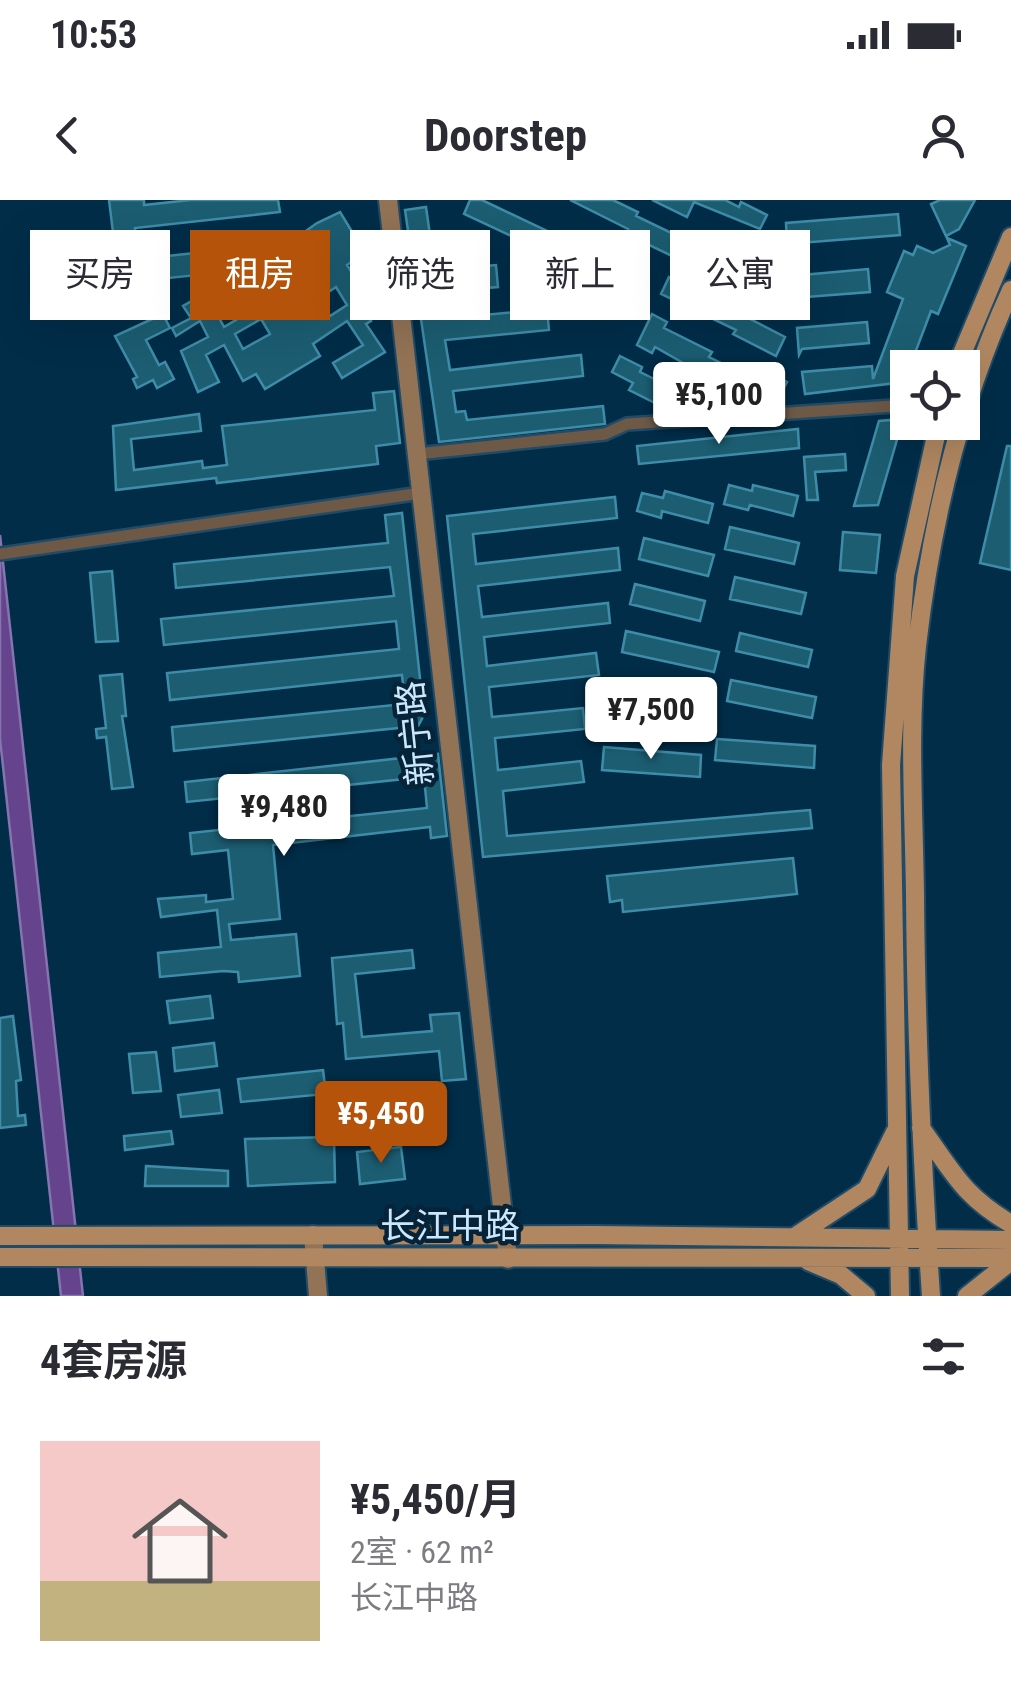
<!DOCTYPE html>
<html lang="zh">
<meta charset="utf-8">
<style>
:root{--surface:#fff;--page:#f2f2f3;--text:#2b2b33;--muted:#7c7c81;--accent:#b45309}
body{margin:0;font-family:"Roboto Condensed","Noto Sans SC",sans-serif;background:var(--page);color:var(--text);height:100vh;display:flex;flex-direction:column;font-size:38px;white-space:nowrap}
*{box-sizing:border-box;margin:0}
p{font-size:32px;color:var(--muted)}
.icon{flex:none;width:55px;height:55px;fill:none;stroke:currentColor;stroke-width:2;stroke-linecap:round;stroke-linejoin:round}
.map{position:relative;height:1096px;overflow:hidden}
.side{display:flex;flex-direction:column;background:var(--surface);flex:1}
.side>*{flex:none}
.banner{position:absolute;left:30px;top:30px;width:952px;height:90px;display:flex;gap:20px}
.buttons{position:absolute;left:890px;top:150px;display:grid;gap:20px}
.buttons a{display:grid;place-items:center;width:90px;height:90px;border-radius:0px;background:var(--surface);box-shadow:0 10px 40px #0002;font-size:50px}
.price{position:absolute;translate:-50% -85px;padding:0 22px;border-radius:10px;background:#fff;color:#222;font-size:32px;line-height:65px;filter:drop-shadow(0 2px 5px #0008)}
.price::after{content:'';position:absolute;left:50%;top:60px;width:30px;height:22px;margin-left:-15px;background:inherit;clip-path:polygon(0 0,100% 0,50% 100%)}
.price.on{background:var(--accent);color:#fff}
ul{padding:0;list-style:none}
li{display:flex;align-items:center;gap:30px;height:250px;padding:0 40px}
li span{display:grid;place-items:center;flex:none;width:280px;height:200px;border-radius:0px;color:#555}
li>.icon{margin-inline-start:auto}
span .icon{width:120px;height:120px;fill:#fffc;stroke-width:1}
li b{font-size:42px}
h2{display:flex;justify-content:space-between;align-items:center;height:120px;padding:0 40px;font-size:42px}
.tag{padding:0 35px;border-radius:0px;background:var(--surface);box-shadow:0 10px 40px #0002;font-size:35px;line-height:90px}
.tag.on{background:var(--accent);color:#fff}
.status{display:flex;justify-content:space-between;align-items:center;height:70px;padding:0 50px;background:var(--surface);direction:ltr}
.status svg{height:28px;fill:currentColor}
header{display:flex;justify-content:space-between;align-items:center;height:130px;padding:0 40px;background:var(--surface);font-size:45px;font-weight:700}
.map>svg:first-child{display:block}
.water{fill:#66438d;stroke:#8474af;stroke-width:2.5}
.building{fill:#1c5d72;stroke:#3e8da8;stroke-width:2.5;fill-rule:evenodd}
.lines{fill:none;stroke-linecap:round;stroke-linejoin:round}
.street-casing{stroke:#214b66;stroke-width:16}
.secondary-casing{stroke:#214b66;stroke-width:22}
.primary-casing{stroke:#214b66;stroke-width:22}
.street{stroke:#6e5947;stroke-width:11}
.secondary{stroke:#937356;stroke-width:18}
.primary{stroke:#b08761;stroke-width:18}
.labels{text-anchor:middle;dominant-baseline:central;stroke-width:9;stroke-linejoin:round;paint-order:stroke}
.street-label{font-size:35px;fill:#cbe7fe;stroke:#062337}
</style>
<div class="status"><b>10:53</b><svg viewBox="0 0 49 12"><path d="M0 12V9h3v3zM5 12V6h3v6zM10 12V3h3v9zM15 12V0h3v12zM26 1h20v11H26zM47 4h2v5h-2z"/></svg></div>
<header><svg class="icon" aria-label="back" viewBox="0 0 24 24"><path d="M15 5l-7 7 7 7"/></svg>Doorstep<svg class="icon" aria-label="person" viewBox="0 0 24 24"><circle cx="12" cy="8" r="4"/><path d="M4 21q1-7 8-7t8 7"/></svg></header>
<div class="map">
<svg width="1011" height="1096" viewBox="0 0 1011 1096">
<rect width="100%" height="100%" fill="#012d49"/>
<path class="water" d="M0 335 83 1096H61L0 539Z"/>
<path class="building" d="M109 0H144V5L190 0H278L280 12 135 28 139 59 224 50 226 72 150 80 149 70 118 73Z
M470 0H482L558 36 550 54 464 14Z
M570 0H613L638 12 636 16 692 43 697 33 758 64 755 70 777 80 767 99 745 88 748 82 677 46 672 56 626 34 628 29Z
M652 0H725L739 7 741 2 767 15 760 29 694 2 687 17Z
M940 0H975L959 29 946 36 931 4Z
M426 7 435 70 496 65 498 87 439 92 442 119 547 109 549 130 445 140 450 170 581 155 583 176 453 191 456 212 465 211 467 220 603 206 605 224 439 242 405 10Z
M340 12 365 53 347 65 365 93 357 98 371 121 366 124 385 152 342 178 333 163 363 145 347 121 313 144 320 156 265 189 256 174 243 181 224 145 206 155 219 182 198 192 181 151 208 137 200 121 176 136 172 128 191 118 183 106 261 61 268 72 246 85 259 106 274 98 278 106 296 95 291 87 320 68 306 47 283 60 278 52 305 36 303 33 317 23ZM336 87 347 105 330 116 318 99ZM240 92 251 111 224 127 214 108ZM261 119 270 134 243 149 235 134Z
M898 14 900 35 787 44 786 23Z
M947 38 966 46 938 114 931 111 904 182 805 194 802 172 872 166 873 179 903 99 887 92 904 51 913 55 917 46 933 53 950 45Z
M562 52 583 62 580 70 621 89 624 82 646 93 638 112 617 102 614 108 570 87 573 80 553 71Z
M94 61 96 77 77 80 76 73 50 76 48 65Z
M868 69 870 92 794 98 791 76Z
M669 77 785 137 776 156 733 134 736 130 661 94Z
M163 114 170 128 146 140 159 165 165 162 174 179 157 188 153 180 137 188 133 179 137 177 115 136Z
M652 114 667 122 664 128 712 152 709 157 760 182 765 171 787 182 777 201 757 191 752 202 655 147 652 153 637 145Z
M867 122 869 143 802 149 799 155 797 128Z
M620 156 642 167 640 172 679 191 683 183 705 194 697 210 677 199 671 211 629 190 633 183 612 172Z
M394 191 400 243 376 246 378 264 217 283 216 278 116 290 113 226 199 214 201 231 131 239 134 270 202 261 203 268 227 265 222 226 375 210 373 193Z
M903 219 878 305 854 306 879 221Z
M798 229 799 248 639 264 637 246Z
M1007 246H1011V370L980 363Z
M845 254 846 270 815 272 818 300H807L804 257Z
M729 285 752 291 753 285 798 296 793 316 750 305 748 310 724 304Z
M665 291 713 304 708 323 662 311 661 318 637 311 642 293 663 298Z
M615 297 617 318 473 334 476 364 618 348 620 370 478 386 482 417 608 403 610 423 484 437 487 466 596 453 599 475 489 487 492 517 583 508 585 529 495 538 498 570 581 561 584 582 503 591 507 636 810 610 812 628 483 657 447 316Z
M402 313 424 515 418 526 174 551 172 527 405 504 402 475 170 500 167 473 399 449 396 421 164 445 161 419 394 396 390 367 176 388 174 364 388 343 385 315Z
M730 327 799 343 794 364 725 349Z
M843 332 880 335 876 373 840 370Z
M644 338 714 355 708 376 639 359Z
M112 371 118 441 96 442 90 373Z
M735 377 806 393 801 414 730 399Z
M635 384 705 401 700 421 630 404Z
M626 431 719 452 714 472 622 452Z
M740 433 812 450 808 467 736 451Z
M122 474 126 516H122L133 587 112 589 106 537 97 538 96 529 106 528 100 476Z
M731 480 816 497 812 518 727 501Z
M615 481 708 501 706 522 610 501Z
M717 539 815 546 814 568 715 560Z
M604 547 701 555 700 577 602 570Z
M438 554 447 636 431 638 430 627 273 645 280 719 229 724 231 740 296 734 300 776 239 782 238 772 223 771 160 777 158 753 221 747 217 710 161 717 158 699 206 695V702L233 699 228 650 192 654 190 633 427 608 424 577 187 602 185 582Z
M793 658 797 694 623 712 622 700 610 702 607 676Z
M412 750 414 768 355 774 362 837 432 831 430 815 459 813 466 879 442 881 439 851 346 859 343 823 337 824 332 758Z
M210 796 213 818 170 823 167 801Z
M13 816 21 880 16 881 18 916 25 915 26 925 0 928V818Z
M214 843 217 866 175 871 173 848Z
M156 852 161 891 133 893 129 854Z
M323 870 326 894 241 902 238 879Z
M219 890 222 913 181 917 178 895Z
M171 931 173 944 125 950 124 936Z
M334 937 335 982 248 986 245 939Z
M401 947 405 979 360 984 357 952Z
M146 966 228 971V986H145Z"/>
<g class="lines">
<g class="street-casing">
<path id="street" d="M417 254 605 234 627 224 908 205
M0 354 421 293"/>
</g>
<g class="secondary-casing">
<path id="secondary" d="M388 0 508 1059
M313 1035 318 1096"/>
</g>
<g class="primary-casing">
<path id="primary" d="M956 168 1011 37
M921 928C953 972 962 995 1011 1024
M0 1036 595 1035 1011 1040
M796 1036 867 989 895 932
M0 1057 1011 1058
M808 1061 841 1075 866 1096
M900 1096 891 565 905 376 939 222
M931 1096C922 962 916 830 915 696 914 613 908 528 917 446 931 324 960 201 1011 90
M967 1096 1011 1061"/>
</g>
<use href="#street" class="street"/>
<use href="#secondary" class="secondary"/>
<use href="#primary" class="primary"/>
</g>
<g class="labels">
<g class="street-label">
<text transform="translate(416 533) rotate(-96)">新宁路</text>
<text x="450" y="1026">长江中路</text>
</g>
</g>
</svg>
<div class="buttons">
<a><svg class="icon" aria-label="locate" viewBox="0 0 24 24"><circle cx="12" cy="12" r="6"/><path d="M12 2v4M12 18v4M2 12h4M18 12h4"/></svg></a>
</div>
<b class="price" style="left:719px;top:247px">¥5,100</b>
<b class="price" style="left:651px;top:562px">¥7,500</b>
<b class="price" style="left:284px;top:659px">¥9,480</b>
<b class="price on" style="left:381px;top:966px">¥5,450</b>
<div class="banner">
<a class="tag">买房</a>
<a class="tag on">租房</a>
<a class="tag">筛选</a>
<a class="tag">新上</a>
<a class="tag">公寓</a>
</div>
</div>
<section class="side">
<h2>4套房源<svg class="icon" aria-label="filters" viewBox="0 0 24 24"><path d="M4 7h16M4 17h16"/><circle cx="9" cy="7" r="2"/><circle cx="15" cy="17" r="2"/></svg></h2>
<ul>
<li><span style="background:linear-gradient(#f6c9c9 70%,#c2b280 0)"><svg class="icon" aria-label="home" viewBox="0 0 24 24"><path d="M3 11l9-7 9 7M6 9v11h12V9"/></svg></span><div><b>¥5,450/月</b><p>2室 · 62 m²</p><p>长江中路</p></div></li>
</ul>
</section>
